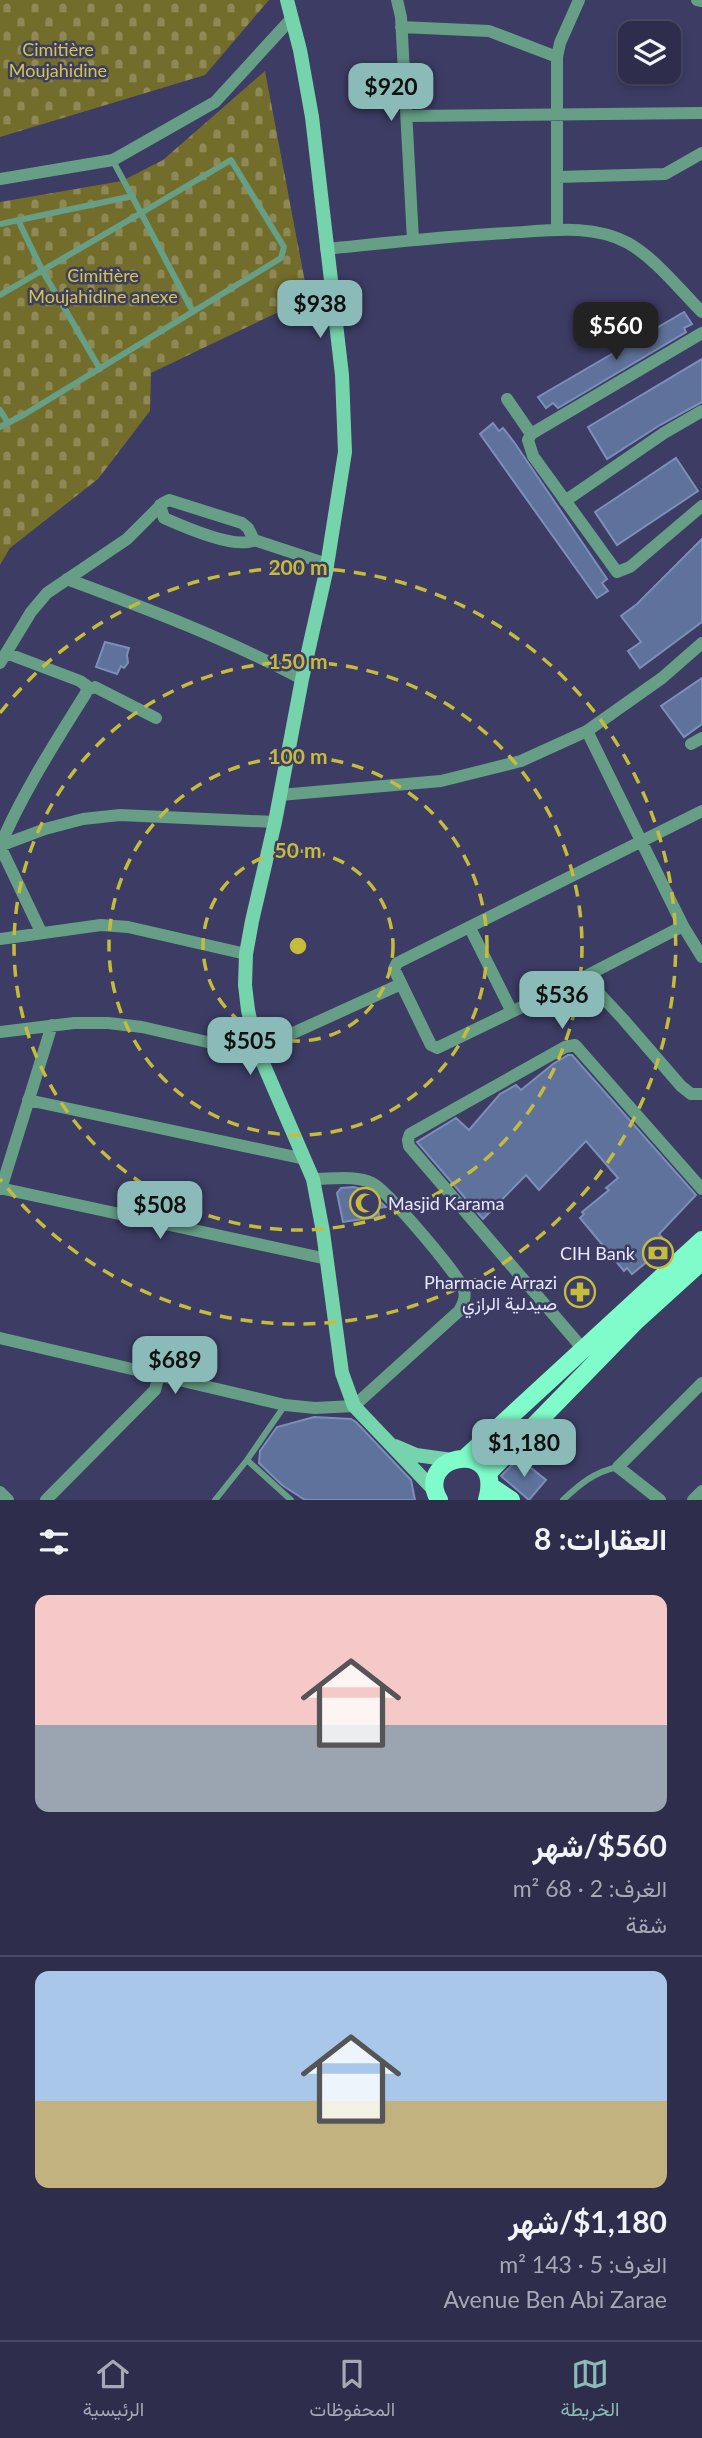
<!DOCTYPE html>
<html lang="ar">
<meta charset="utf-8">
<style>
:root{--surface:#2e2d4b;--page:#363552;--text:#f1f3f6;--muted:#a7a8b5;--line:#494963;--accent:#8bbbb9}
body{margin:0;font-family:Lato,Vazirmatn,sans-serif;background:var(--page);color:var(--text);direction:rtl;height:100vh;display:flex;flex-direction:column;font-size:26px;white-space:nowrap}
*{box-sizing:border-box;margin:0}
p{font-size:23px;color:var(--muted)}
.icon{flex:none;width:38px;height:38px;fill:none;stroke:currentColor;stroke-width:2;stroke-linecap:round;stroke-linejoin:round}
.map{position:relative;height:1500px;overflow:hidden;direction:ltr}
.side{display:flex;flex-direction:column;background:var(--surface);flex:1}
.side>*{flex:none}
.controls{position:absolute;left:618px;top:21px;display:grid;gap:14px}
.controls a{display:grid;place-items:center;width:63px;height:63px;border-radius:14px;background:var(--surface);box-shadow:0 4px 10px #0003,0 0 0 2px var(--line);font-size:35px}
.price{position:absolute;translate:-50% -60px;padding:0 16px;border-radius:14px;background:var(--accent);color:#111;font-size:23px;line-height:46px;filter:drop-shadow(0 2px 4px #0008)}
.price::after{content:'';position:absolute;left:50%;top:42px;width:21px;height:16px;margin-left:-10px;background:inherit;clip-path:polygon(0 0,100% 0,50% 100%)}
.price.active{background:#222;color:#fff}
ul{padding:0;list-style:none}
li{display:grid;align-content:center;gap:14px;height:371px;padding:0 35px}
li+li{border-top:2px solid var(--line)}
li span{display:grid;place-items:center;height:217px;border-radius:14px;color:#555}
li>.icon{margin-inline-start:auto}
span .icon{width:126px;height:126px;fill:#fffc;stroke-width:1}
li b{font-size:30px}
h2{display:flex;justify-content:space-between;align-items:center;height:84px;padding:0 35px;font-size:30px}
.menu{display:flex;justify-content:space-around;align-items:center;height:98px;border-top:2px solid var(--line);background:var(--surface);font-size:19px;color:var(--muted)}
.menu a{display:grid;justify-items:center;gap:4px}
.menu .active{color:var(--accent)}
.map>svg:first-child{display:block}
.cemetery{fill:url(#cemetery-stones)}
.building{fill:#5f729b;stroke:#7b8fba;stroke-width:2}
.lines{fill:none;stroke-linecap:round;stroke-linejoin:round}
.lane{stroke:#669f86;stroke-width:6}
.street{stroke:#669f86;stroke-width:12}
.secondary{stroke:#76d4ac;stroke-width:14}
.primary{stroke:#7ffcc9;stroke-width:18}
.ring{fill:none;stroke:#c6bc3c;stroke-width:3.5;stroke-dasharray:12 9}
.labels{text-anchor:middle;dominant-baseline:central;stroke-width:5;stroke-linejoin:round;paint-order:stroke}
.park-label{font-size:18px;fill:#d4c842;stroke:#3d3c64}
.poi-label{font-size:18px;fill:#e8e9fd;stroke:#3d3c64;text-anchor:end}
.centre{fill:#c6bc3c;stroke:#3d3c64;stroke-width:3.5}
.ring-label{font-size:21px;text-anchor:middle;font-weight:bold;fill:#c6bc3c;stroke:#3d3c64;stroke-width:5;stroke-linejoin:round;paint-order:stroke}
</style>
<div class="map">
<svg width="702" height="1500" viewBox="0 0 702 1500">
<defs>
<pattern id="cemetery-stones" width="16" height="16" patternUnits="userSpaceOnUse" patternTransform="scale(1.75)"><rect width="16" height="16" fill="#736d2c"/><path d="M2 7V4a2 2 0 0 1 4 0v3zM10 15v-3a2 2 0 0 1 4 0v3z" fill="#8e8956"/></pattern>
</defs>
<rect width="100%" height="100%" fill="#3d3c64"/>
<path class="cemetery" d="M0 0H269L205 75 0 137Z
M265 71 308 298 151 373 150 411 98 479 10 548 0 565V202L122 181 163 160Z"/>
<path class="building" d="M684 312 692 324 684 328 686 332 558 408 553 403 546 408 538 397Z
M702 359V402L660 425 607 459 588 427Z
M493 423 499 431 503 428 514 442 607 579 602 583 608 591 597 598 480 434Z
M676 458 698 491 617 545 595 512Z
M702 539V622L640 668 628 651 641 642 621 616 637 604Z
M105 642 129 648 127 655 128 663 124 668 121 666 117 674 96 667Z
M702 678V724L684 737 661 706Z
M568 1055H572L696 1195 659 1234 664 1240 660 1244 664 1248 632 1274 627 1268 624 1271 580 1218 584 1214 582 1212 609 1190 606 1188 618 1178 586 1141 539 1190 526 1175 483 1219 417 1142 456 1118 469 1130 500 1094 516 1085 521 1090 553 1064Z
M354 1187 368 1191 386 1207 378 1208 379 1217 343 1222 337 1193 341 1188Z
M314 1417 351 1419 356 1422 411 1480 415 1500H305L282 1485 259 1463 260 1451 277 1427Z
M519 1458 546 1480 529 1500 501 1476Z"/>
<g class="lines">
<path class="lane" d="M18 220 42 270 100 369
M0 224 133 196
M0 295 141 213 113 161
M0 410 8 423
M0 427 25 414 281 258 284 247 231 160 141 213 193 312
M247 1460 291 1500
M215 1500 247 1460 285 1405
M563 1500C580 1484 594 1472 618 1467"/>
<path class="street" d="M397 0 401 17 413 240
M697 0 702 1
M401 27 489 31 557 57
M407 116 702 113
M557 177 665 174 702 153
M0 179 113 160 215 102 292 18
M557 230V57L560 43 579 0
M326 249C386 243 446 236 507 233 546 231 591 223 628 243 656 259 679 289 702 312
M702 333 531 434 528 440 533 456 617 572 630 567 702 506
M507 399 531 434
M565 501 664 433 702 411
M160 505 164 518C182 526 236 550 254 540
M67 579C148 609 225 638 302 679
M6 653 80 681 87 686 86 693C55 743 23 792 0 846L41 932
M0 663 31 612 47 593 127 539 163 503 169 500 242 523 248 528 254 540 327 564
M87 690 95 687 156 718
M587 731 683 926 702 957
M691 744 702 738
M280 795 441 781 521 761 587 731 662 678 702 643
M0 846 45 829 83 819 120 815 275 822
M683 926 584 977 437 1048 431 1045 394 969 397 963 702 811
M470 928 512 1012
M0 939 101 925 128 927 246 954
M584 977 623 1019 681 1086 691 1094H702
M0 1032 74 1023H108L142 1027 229 1047H256L280 1039 401 984
M28 1100 305 1159
M0 1188 327 1259
M1 1189 52 1025
M0 1338 285 1405 315 1408 354 1406 459 1311C463 1304 466 1298 464 1290 459 1275 386 1189 372 1183 356 1175 331 1179 313 1179
M583 1349 409 1146 408 1140 410 1134 565 1047 575 1045 702 1189
M0 1492 8 1500
M46 1500 155 1390 159 1375
M660 1500 618 1467 702 1383
M693 1500 702 1491"/>
<path class="secondary" d="M287 0 300 50 312 117 342 375 345 452 326 572 302 679 275 822 252 921 246 954 245 985 248 1010 256 1047 313 1179 323 1232 342 1373 354 1406 434 1490
M395 1446 416 1455 452 1460"/>
<path class="primary" d="M465 1458 702 1240
M488 1473 637 1320 702 1261
M490 1486 511 1500
M439 1500C413 1454 505 1437 487 1500"/>
</g>
<g class="ring">
<circle cx="298" cy="946" r="95"/>
<circle cx="298" cy="946" r="189"/>
<circle cx="298" cy="946" r="284"/>
<path d="M0 713A378 378 0 1 1 0 1179"/>
</g>
<defs>
<g id="mosque-ring" transform="scale(1.575)"><circle r="9.5" fill="#3d3c64" stroke="#c6bc3c" stroke-width="1.5"/><path d="M3.5-4.9A6 6 0 1 0 3.5 4.9A5 5 0 1 1 3.5-4.9Z" fill="#c6bc3c"/></g>
<g id="bank-ring" transform="scale(1.575)"><circle r="9.5" fill="#3d3c64" stroke="#c6bc3c" stroke-width="1.5"/><path d="M-6-4H6V4H-6ZM0-2.3a2.3 2.3 0 1 0 0 4.6a2.3 2.3 0 1 0 0-4.6Z" fill="#c6bc3c"/></g>
<g id="pharmacy-ring" transform="scale(1.575)"><circle r="9.5" fill="#3d3c64" stroke="#c6bc3c" stroke-width="1.5"/><path d="M-2-6h4v4h4v4h-4v4h-4v-4h-4v-4h4Z" fill="#c6bc3c"/></g>
</defs>
<g fill-rule="evenodd">
<use href="#mosque-ring" x="365" y="1203"/>
<use href="#bank-ring" x="658" y="1253"/>
<use href="#pharmacy-ring" x="580" y="1292"/>
</g>
<g class="labels">
<g class="park-label">
<text x="58" y="49">Cimitière<tspan x="58" dy="21">Moujahidine</tspan></text>
<text x="103" y="275">Cimitière<tspan x="103" dy="21">Moujahidine anexe</tspan></text>
</g>
<g class="poi-label">
<text x="388" y="1203" text-anchor="start">Masjid Karama</text>
<text x="635" y="1253">CIH Bank</text>
<text x="557" y="1282">Pharmacie Arrazi<tspan x="557" dy="21">صيدلية الرازي</tspan></text>
</g>
</g>
<circle cx="298" cy="946" r="10" class="centre"/>
<g class="ring-label">
<text x="298" y="575">200 m</text>
<text x="298" y="669">150 m</text>
<text x="298" y="764">100 m</text>
<text x="298" y="858">50 m</text>
</g>
</svg>
<div class="controls">
<a><svg class="icon" aria-label="layers" viewBox="0 0 24 24"><path d="M12 4l9 5-9 5-9-5zM3 14l9 5 9-5"/></svg></a>
</div>
<b class="price" style="left:391px;top:123px">$920</b>
<b class="price" style="left:320px;top:340px">$938</b>
<b class="price active" style="left:616px;top:362px">$560</b>
<b class="price" style="left:562px;top:1031px">$536</b>
<b class="price" style="left:250px;top:1077px">$505</b>
<b class="price" style="left:160px;top:1241px">$508</b>
<b class="price" style="left:175px;top:1396px">$689</b>
<b class="price" style="left:524px;top:1479px">$1,180</b>
</div>
<section class="side">
<h2>العقارات: 8<svg class="icon" aria-label="filters" viewBox="0 0 24 24"><path d="M4 7h16M4 17h16"/><circle cx="9" cy="7" r="2"/><circle cx="15" cy="17" r="2"/></svg></h2>
<ul>
<li><span style="background:linear-gradient(#f6c9c9 60%,#9aa5b1 0)"><svg class="icon" aria-label="home" viewBox="0 0 24 24"><path d="M3 11l9-7 9 7M6 9v11h12V9"/></svg></span><div><b>$560/شهر</b><p>الغرف: 2 · 68 m²</p><p>شقة</p></div></li>
<li><span style="background:linear-gradient(#a9c7e8 60%,#c2b280 0)"><svg class="icon" aria-label="home" viewBox="0 0 24 24"><path d="M3 11l9-7 9 7M6 9v11h12V9"/></svg></span><div><b>$1,180/شهر</b><p>الغرف: 5 · 143 m²</p><p>Avenue Ben Abi Zarae</p></div></li>
</ul>
</section>
<nav class="menu">
<a class="active"><svg class="icon" aria-label="map" viewBox="0 0 24 24"><path d="M3 6l6-2 6 2 6-2v14l-6 2-6-2-6 2zM9 4v14M15 6v14"/></svg>الخريطة</a>
<a><svg class="icon" aria-label="saved" viewBox="0 0 24 24"><path d="M7 4h10v16l-5-4-5 4z"/></svg>المحفوظات</a>
<a><svg class="icon" aria-label="home" viewBox="0 0 24 24"><path d="M3 11l9-7 9 7M6 9v11h12V9"/></svg>الرئيسية</a>
</nav>
